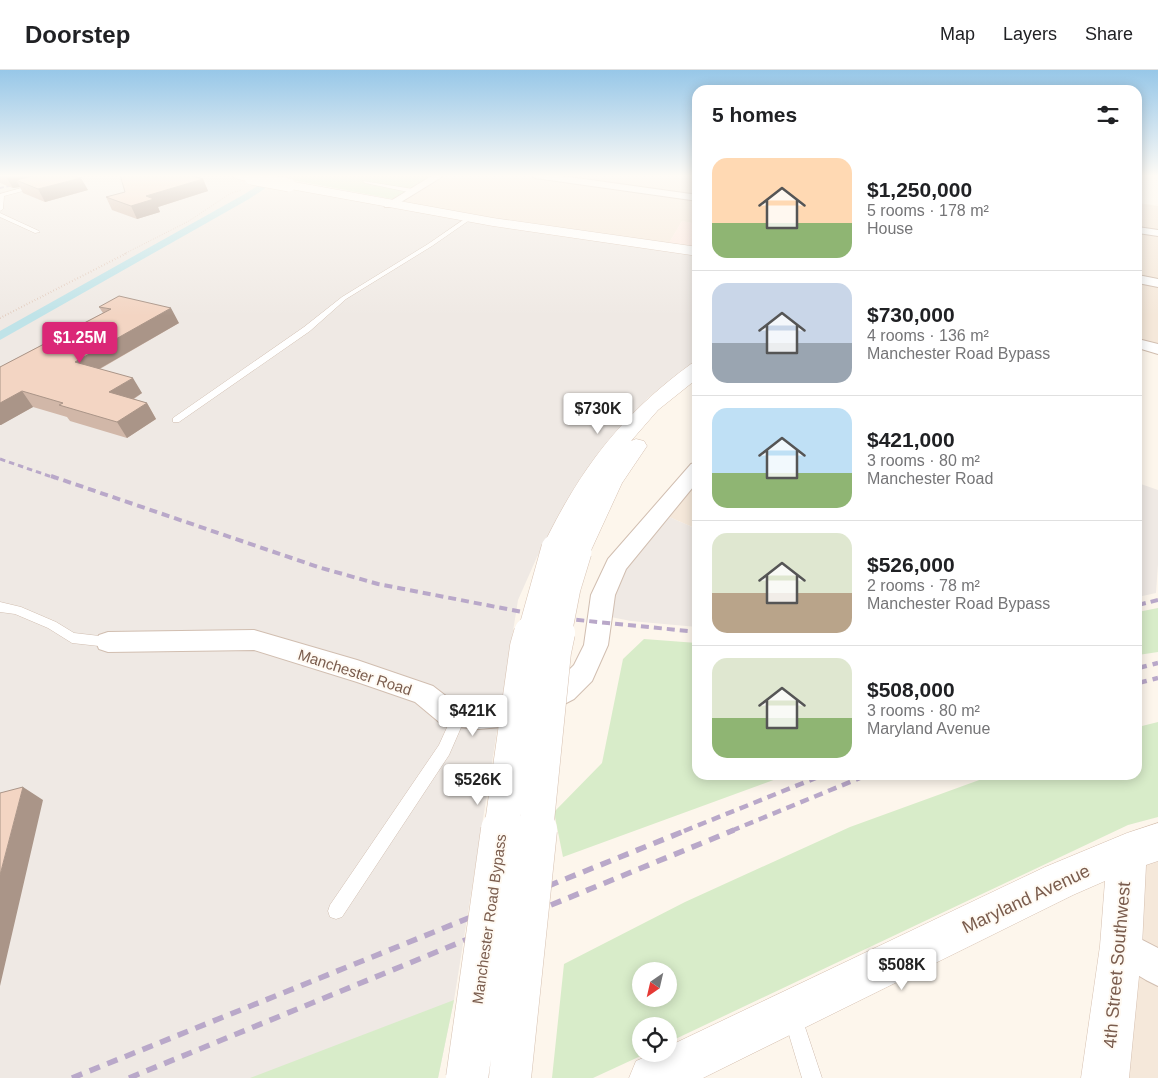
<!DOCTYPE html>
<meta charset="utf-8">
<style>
:root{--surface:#fff;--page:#f2f2f2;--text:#202124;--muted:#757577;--line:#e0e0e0;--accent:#db2777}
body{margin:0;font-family:Arial,sans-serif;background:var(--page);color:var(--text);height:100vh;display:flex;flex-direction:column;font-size:19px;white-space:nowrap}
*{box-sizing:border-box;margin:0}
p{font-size:16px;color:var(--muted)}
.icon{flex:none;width:28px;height:28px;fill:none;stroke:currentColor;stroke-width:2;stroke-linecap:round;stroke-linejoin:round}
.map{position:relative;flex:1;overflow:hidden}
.sheet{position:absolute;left:692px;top:15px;width:450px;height:695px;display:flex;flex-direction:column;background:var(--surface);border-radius:15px;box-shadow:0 2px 12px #0003}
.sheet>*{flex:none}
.needle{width:32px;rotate:214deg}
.tools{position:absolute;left:632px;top:892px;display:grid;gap:10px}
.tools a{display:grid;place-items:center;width:45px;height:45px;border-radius:50%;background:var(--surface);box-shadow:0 2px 12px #0003;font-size:25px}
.price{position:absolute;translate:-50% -42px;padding:0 11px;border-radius:5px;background:#fff;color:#222;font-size:16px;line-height:32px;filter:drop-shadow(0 1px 2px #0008)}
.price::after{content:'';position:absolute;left:50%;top:30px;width:15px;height:11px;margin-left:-8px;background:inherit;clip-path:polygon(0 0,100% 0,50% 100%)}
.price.active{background:var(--accent);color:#fff}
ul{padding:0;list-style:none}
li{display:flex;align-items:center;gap:15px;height:125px;padding:0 20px}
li+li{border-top:1px solid var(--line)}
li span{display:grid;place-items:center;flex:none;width:140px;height:100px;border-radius:15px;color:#555}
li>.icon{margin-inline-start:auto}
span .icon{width:60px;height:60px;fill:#fffc;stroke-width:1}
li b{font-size:21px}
h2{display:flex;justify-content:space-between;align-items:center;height:60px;padding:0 20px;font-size:21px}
header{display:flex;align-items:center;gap:30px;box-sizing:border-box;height:70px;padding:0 25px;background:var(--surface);border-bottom:1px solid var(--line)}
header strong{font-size:24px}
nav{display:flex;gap:28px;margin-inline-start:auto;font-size:18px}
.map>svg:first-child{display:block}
.residential{fill:#f5e8da}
.commercial{fill:#fde8e0}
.industrial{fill:#efe9e4}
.green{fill:#d8ecc9;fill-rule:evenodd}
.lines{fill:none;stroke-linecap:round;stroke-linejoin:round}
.canal{fill:#bfe3e8;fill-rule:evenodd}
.service-casing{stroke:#d1beb0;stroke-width:1}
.minor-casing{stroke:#d1beb0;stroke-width:2}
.secondary-casing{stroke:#d6c0b0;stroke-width:1}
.path-far1{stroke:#d9b8a5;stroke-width:1;stroke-dasharray:0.5 2;stroke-linecap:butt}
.path{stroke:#d9b8a5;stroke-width:2;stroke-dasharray:0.5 2.5;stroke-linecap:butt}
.service{fill:#fff;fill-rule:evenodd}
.minor{fill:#fff;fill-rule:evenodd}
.secondary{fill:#fff;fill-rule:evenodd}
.rail-far4{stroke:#b9a8c9;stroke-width:2;stroke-dasharray:4 2.5;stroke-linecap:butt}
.rail-far3{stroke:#b9a8c9;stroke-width:3;stroke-dasharray:5.5 4;stroke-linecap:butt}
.rail-far2{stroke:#b9a8c9;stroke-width:4;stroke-dasharray:8 5;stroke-linecap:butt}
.rail-far1{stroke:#b9a8c9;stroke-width:4.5;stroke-dasharray:9 6;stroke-linecap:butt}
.rail{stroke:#b9a8c9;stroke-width:5.5;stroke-dasharray:11 8;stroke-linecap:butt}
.secondary-bridge-far3-casing{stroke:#d6c0b0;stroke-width:14;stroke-linecap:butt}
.secondary-bridge-far2-casing{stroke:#d6c0b0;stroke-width:28;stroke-linecap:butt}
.secondary-bridge-far1-casing{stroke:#d6c0b0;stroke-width:35;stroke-linecap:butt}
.secondary-bridge-casing{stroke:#d6c0b0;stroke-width:43;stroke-linecap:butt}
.secondary-bridge-far3{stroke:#fff;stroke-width:13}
.secondary-bridge-far2{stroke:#fff;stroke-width:27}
.secondary-bridge-far1{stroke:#fff;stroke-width:34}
.secondary-bridge{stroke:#fff;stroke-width:42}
.wall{fill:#d1b7a8}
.shaded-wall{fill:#aa9588}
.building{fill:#f3d5c3;stroke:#aa9588}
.labels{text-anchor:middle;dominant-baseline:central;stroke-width:4;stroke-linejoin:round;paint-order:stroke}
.street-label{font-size:15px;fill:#7a5c4d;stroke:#fffaf3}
.near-street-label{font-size:18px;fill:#7a5c4d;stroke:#fffaf3}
</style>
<header>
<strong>Doorstep</strong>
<nav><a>Map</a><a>Layers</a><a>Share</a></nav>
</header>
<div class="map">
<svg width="1158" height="1008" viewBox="0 0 1158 1008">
<rect width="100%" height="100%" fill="#fdf6ec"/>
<path class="residential" d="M440 105H697V154L682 151 666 178 389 135Z
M1138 133 1158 136V279L1138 274Z
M697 398V459L660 443Z
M1158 772V1008H1104L1127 782Z"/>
<path class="commercial" d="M682 151 697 154V182L666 178Z"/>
<path class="industrial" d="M0 105H238L389 135 697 182V289L648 328 602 380 537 487 518 530 454 930 438 1008H0Z
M1138 413 1158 420V494L1156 523 1138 527Z
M660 443 697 459V557L631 551 601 545 603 525Z"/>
<path class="green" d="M291 105H435L392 129 287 109Z
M1158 538V582L1138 585V542Z
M644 569 697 573 698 705H787L563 787 554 742 602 693 623 589Z
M1158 652V747L1128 755 669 972V956H641V984H645L593 1008H552L564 894 685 832 850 757 993 705H1138V657ZM641 901H669V929H641Z
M454 930 438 1008H250Z"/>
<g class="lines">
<path class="canal" d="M275 105H285L249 129 0 270V261L243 125Z"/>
<g class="service-casing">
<path id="service" d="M82 105H96L66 109 64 108Z
M363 111 413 119 416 121 413 123 365 113Z
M36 114 38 117 4 126 3 139 0 141V124Z
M0 143 39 161 40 162 35 163 0 147Z
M466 148 471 149 432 176 346 229 310 261 179 352H173V348L304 257 342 227 428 174Z
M0 532 21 537 56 552 74 563 108 567 112 568 114 572 112 576 108 577 72 573 48 558 15 544 0 542Z
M459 640 464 642 466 646 449 685 342 847 336 849 330 847 328 841 330 835 439 675 454 642Z
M793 939 799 942 802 948 822 1008H802L784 948 787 942Z"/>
</g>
<g class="minor-casing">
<path id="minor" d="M433 105H445L393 137H385L384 135Z
M530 105H555L698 125V131L535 108Z
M1138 157 1158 160V166L1138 163Z
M1138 205 1158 209V217L1138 213Z
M1138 269 1158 274V284L1138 278Z
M698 392V411L626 499 615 525 608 575 592 611 574 629 549 642 501 657 479 659 449 656 439 652 415 632 357 612 254 580 108 582 99 579 96 572 99 565 108 562 254 560 357 590 433 616 455 633 479 635 501 633 542 621 556 613 574 595 584 575 591 525 608 489 691 394Z
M1121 859 1158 878V916L1146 910 1109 888 1104 876 1109 864Z"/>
</g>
<g class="secondary-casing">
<path id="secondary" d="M232 105H253L257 108 251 112 234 108Z
M289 111 493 148 698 177V186L493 156 285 118 283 115Z
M698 292V308L658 340 631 371 636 369 644 371 647 376 622 413 587 489 578 492 569 489 565 483 555 487 546 485 542 478C580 399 620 346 691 294Z
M1158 753V791L1146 795 1142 876 1129 1008H1081L1100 876 1105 811 1073 825 703 1008H629L636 991 652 984H669V976L1045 797 1127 763Z"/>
</g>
<path class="path-far1" d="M124 184 189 151 231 123 242 120"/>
<path class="path" d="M0 248 127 183"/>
<use href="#service" class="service"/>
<use href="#minor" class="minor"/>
<use href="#secondary" class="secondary"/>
<path class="rail-far4" d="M0 118 22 113"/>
<path class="rail-far3" d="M0 389 55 408"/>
<path class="rail-far2" d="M51 406 318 497 378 514 548 547 698 562
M1138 535 1158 530"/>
<path class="rail-far1" d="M1138 598 1158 593
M1138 613 1158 608
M684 761 823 705
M731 761 867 705"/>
<path class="rail" d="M72 1008 687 760
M129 1008 734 760"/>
<g class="secondary-bridge-far3-casing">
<path id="secondary-bridge-far3" d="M251 108 289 115"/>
</g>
<g class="secondary-bridge-far2-casing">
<path id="secondary-bridge-far2" d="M531 564 555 478
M558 564 567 518 578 482"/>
</g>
<g class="secondary-bridge-far1-casing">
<path id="secondary-bridge-far1" d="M501 761 527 577 531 563
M536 761 554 582 558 563"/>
</g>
<g class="secondary-bridge-casing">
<path id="secondary-bridge" d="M467 1008 502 760
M510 1008 536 760"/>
</g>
<use href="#secondary-bridge-far3" class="secondary-bridge-far3"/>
<use href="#secondary-bridge-far2" class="secondary-bridge-far2"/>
<use href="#secondary-bridge-far1" class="secondary-bridge-far1"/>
<use href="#secondary-bridge" class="secondary-bridge"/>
</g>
<path class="wall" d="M0 105H73L88 120 45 132 23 123 20 117 13 118 0 113Z
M203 109 208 121 158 137 160 142 137 149 112 140 106 127Z
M99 237 179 253 100 299 142 323 134 329 147 333 156 349 127 368 70 351 67 347 33 337 0 355V297L103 243Z"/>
<path class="shaded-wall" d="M5 105H52L16 110 20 117 13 118Z
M81 108 88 120 45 132 38 119Z
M203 109 208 121 158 137 160 142 137 149 131 136 146 126Z
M171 238 179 253 85 307 75 292Z
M133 308 142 323 119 338 109 322Z
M22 321 33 337 1 355H0V333Z
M147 333 156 349 127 368 117 352Z
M23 717 43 730 0 916V805Z"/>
<path class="building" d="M36 105H73L81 108 38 119 16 110Z
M120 105H190L203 109 146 126 154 129 131 136 106 127 125 122Z
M119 226 171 238 75 292 133 308 109 322 147 333 117 352 59 335 63 333 22 321 0 333V297L111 239 99 237Z
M23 717 0 805V723Z"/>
<linearGradient id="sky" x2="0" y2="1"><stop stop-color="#97c7e8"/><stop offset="0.43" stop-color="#fefbf6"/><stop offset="1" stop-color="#fefbf6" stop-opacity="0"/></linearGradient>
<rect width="1158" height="246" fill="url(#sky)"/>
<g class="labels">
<g class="street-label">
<text transform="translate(355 602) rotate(18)">Manchester Road</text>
<text transform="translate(489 849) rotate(-82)">Manchester Road Bypass</text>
</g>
<g class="near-street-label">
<text transform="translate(1026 829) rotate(-25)">Maryland Avenue</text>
<text transform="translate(1117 895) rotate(-85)">4th Street Southwest</text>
</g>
</g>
</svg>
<div class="tools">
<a><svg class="needle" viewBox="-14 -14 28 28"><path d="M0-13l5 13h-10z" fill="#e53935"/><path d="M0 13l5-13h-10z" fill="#757577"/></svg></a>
<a><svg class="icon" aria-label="locate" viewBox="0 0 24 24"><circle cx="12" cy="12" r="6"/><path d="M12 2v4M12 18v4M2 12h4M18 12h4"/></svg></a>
</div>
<b class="price active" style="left:80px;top:294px">$1.25M</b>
<b class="price" style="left:598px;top:365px">$730K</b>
<b class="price" style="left:473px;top:667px">$421K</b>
<b class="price" style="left:478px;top:736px">$526K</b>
<b class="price" style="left:902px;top:921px">$508K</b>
<section class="sheet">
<h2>5 homes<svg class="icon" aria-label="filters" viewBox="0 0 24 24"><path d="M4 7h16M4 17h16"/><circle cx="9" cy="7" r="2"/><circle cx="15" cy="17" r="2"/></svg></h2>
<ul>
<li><span style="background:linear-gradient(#ffd9b3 65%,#8fb573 0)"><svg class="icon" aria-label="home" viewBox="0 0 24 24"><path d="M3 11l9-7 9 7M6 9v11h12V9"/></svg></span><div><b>$1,250,000</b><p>5 rooms · 178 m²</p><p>House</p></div></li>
<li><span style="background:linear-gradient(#c9d6e8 60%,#9aa5b1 0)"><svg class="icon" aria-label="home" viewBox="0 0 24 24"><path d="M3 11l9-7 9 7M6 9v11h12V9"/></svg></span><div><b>$730,000</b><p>4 rooms · 136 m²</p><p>Manchester Road Bypass</p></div></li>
<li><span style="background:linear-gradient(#bfe0f5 65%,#8fb573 0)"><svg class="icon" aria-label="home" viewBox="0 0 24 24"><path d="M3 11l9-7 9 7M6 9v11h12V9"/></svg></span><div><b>$421,000</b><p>3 rooms · 80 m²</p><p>Manchester Road</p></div></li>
<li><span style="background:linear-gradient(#dfe7d0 60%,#b9a48a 0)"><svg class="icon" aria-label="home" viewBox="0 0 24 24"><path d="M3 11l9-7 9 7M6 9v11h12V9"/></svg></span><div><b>$526,000</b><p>2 rooms · 78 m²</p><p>Manchester Road Bypass</p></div></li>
<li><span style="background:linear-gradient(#dfe7d0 60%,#8fb573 0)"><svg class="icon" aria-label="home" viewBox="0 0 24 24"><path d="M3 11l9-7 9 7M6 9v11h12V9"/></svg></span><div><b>$508,000</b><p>3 rooms · 80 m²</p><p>Maryland Avenue</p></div></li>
</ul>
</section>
</div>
